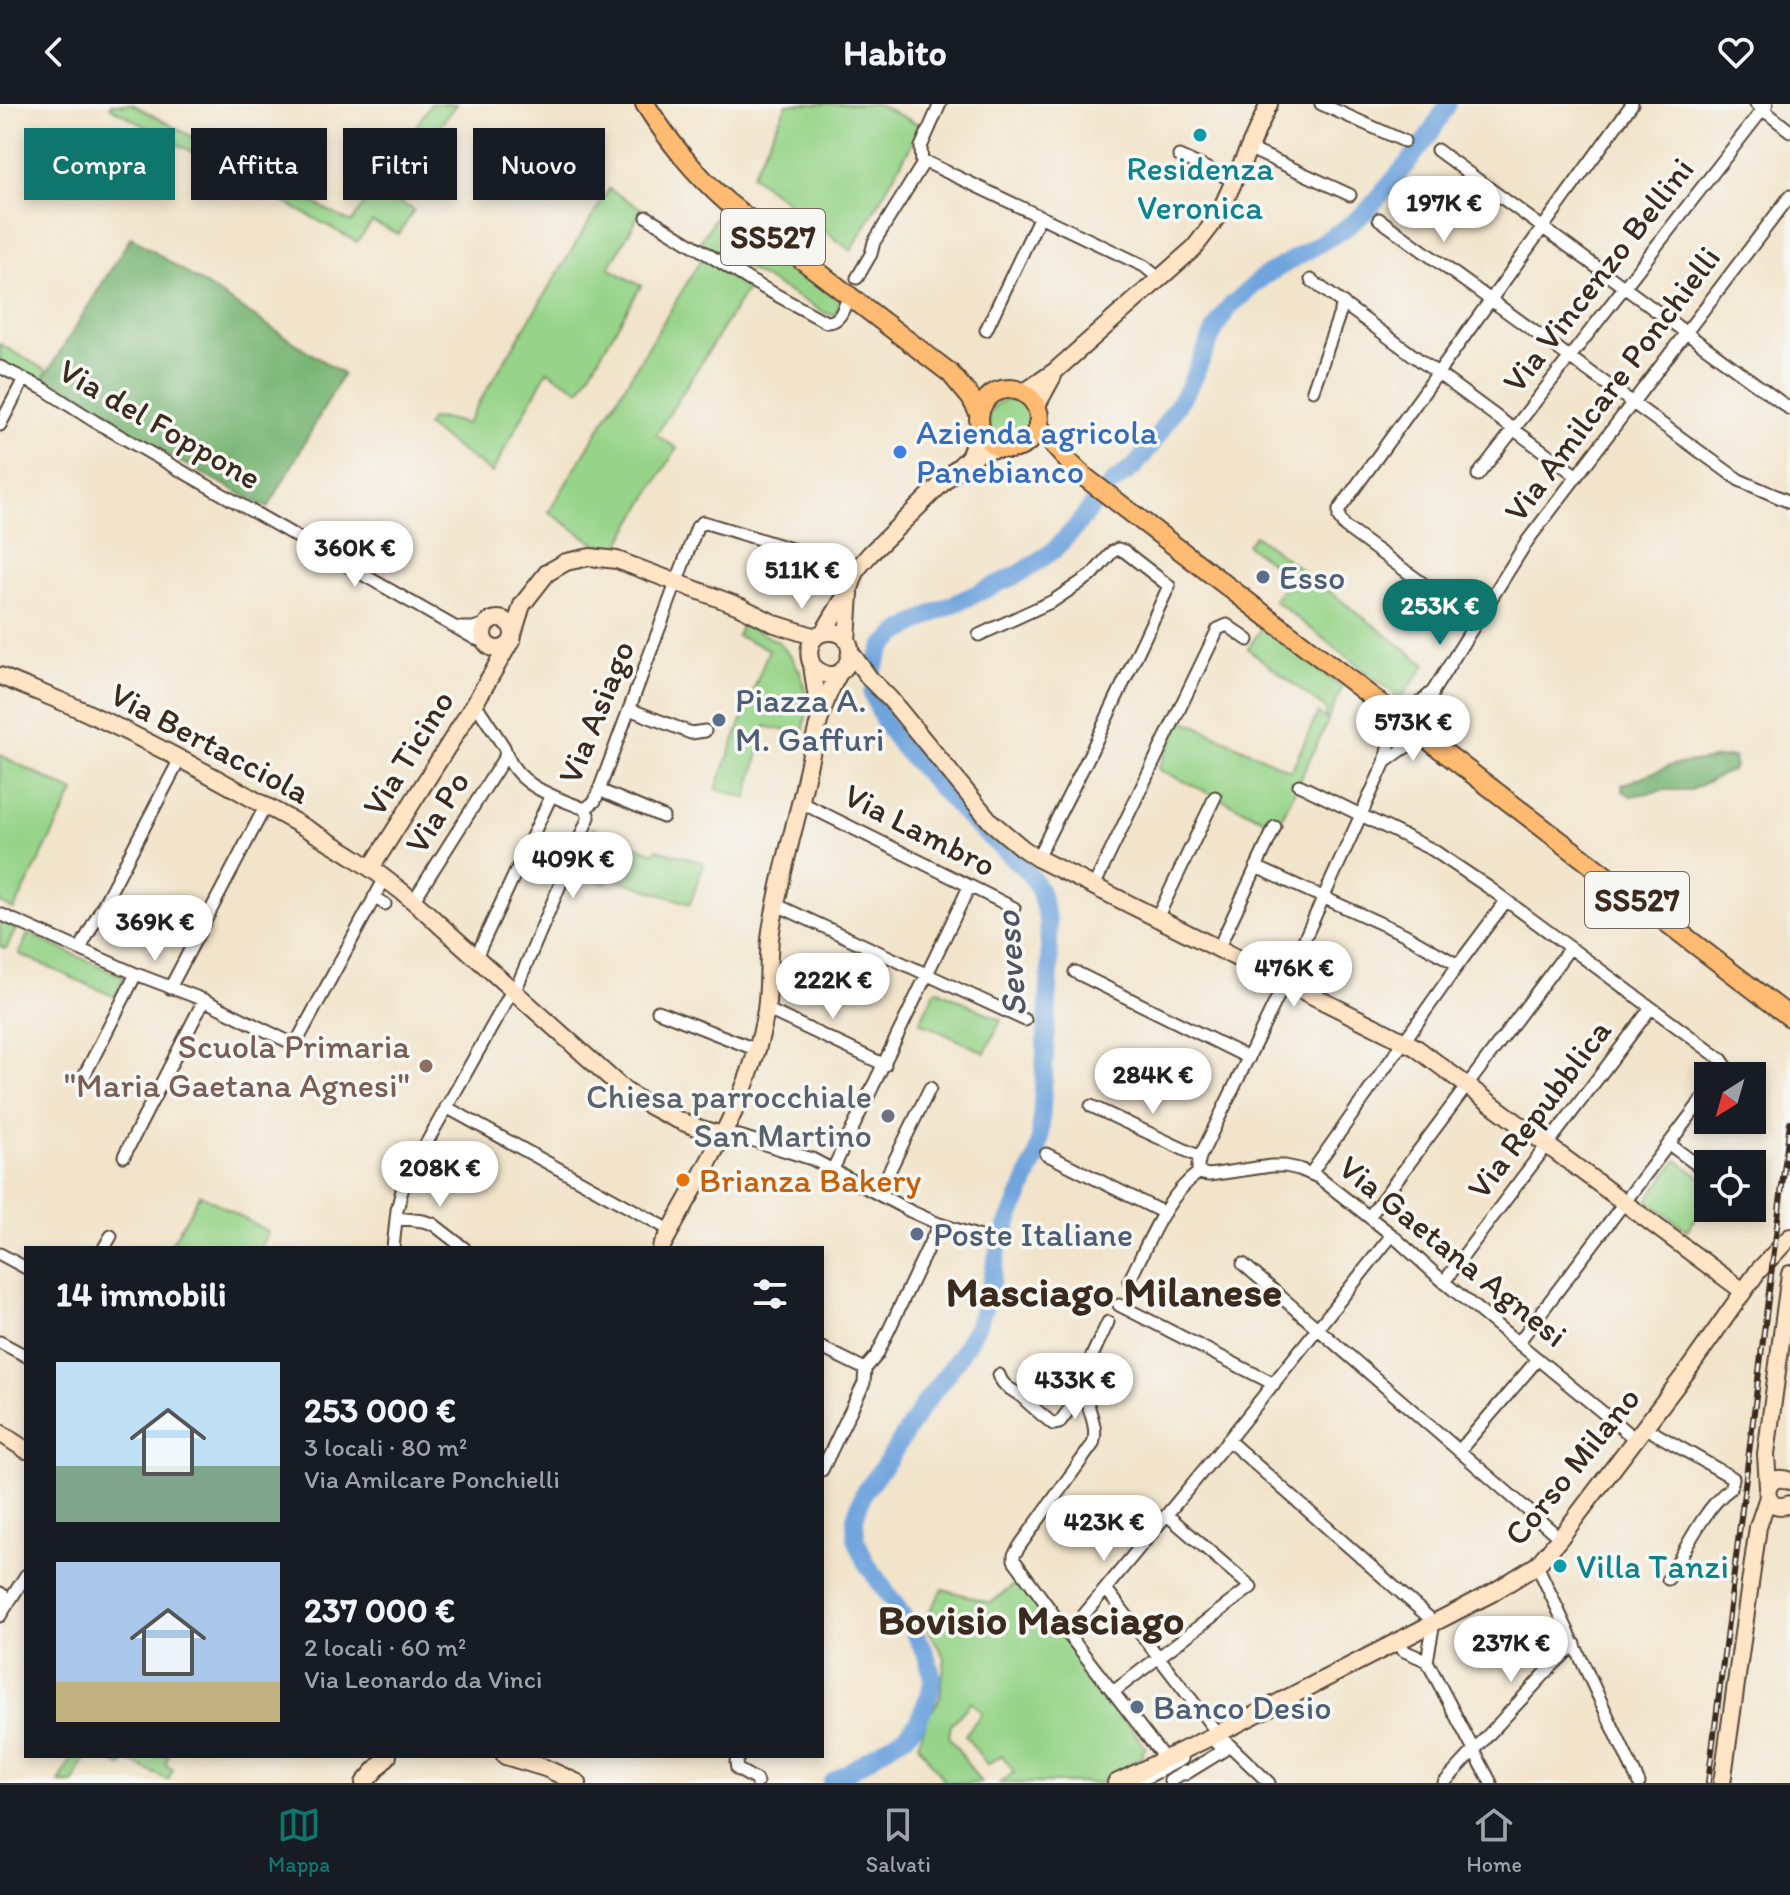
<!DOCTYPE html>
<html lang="it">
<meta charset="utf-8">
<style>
:root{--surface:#171b24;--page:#20242c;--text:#f1f3f6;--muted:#9ea1a6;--line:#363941;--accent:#0f766e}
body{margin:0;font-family:Itim,sans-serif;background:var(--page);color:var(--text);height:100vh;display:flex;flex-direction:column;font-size:30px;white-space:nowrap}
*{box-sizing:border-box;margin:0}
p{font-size:26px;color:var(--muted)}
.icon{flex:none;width:44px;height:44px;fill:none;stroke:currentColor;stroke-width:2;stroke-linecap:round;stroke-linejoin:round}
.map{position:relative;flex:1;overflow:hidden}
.side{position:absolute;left:24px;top:1142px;width:800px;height:512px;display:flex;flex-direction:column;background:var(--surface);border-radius:0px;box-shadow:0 4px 12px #0003}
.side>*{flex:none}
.guide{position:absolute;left:24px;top:24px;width:800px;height:72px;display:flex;gap:16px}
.needle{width:52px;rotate:217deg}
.controls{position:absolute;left:1694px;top:958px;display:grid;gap:16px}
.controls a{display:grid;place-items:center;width:72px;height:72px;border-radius:0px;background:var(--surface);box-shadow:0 4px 12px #0003;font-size:40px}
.price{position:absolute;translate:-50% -68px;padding:0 18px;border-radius:28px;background:#fff;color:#222;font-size:26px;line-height:52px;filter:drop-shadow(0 2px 4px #0008)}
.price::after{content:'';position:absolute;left:50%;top:48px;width:24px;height:18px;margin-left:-12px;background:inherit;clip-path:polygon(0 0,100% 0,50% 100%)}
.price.on{background:var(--accent);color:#fff}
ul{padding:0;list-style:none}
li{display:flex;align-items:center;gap:24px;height:200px;padding:0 32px}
li span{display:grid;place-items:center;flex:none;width:224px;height:160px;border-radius:0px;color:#555}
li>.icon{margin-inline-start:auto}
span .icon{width:96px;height:96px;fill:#fffc;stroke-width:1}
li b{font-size:34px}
h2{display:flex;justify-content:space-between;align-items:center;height:96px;padding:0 32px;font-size:34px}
.chip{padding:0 28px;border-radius:0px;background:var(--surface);box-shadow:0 4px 12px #0003;font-size:28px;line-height:72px}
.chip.on{background:var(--accent);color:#fff}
header{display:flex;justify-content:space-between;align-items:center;height:104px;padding:0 32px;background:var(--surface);font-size:36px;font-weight:800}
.tab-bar{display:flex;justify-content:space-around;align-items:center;height:112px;border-top:2px solid var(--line);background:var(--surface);font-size:22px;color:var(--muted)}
.tab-bar a{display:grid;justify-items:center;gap:4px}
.tab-bar .on{color:var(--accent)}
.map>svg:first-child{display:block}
.green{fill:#97d489;stroke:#697f54;stroke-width:2}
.forest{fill:#79b675;stroke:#5a704a;stroke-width:2}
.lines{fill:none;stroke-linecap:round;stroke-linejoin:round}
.river{stroke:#70a4dd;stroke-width:18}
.street-casing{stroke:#564638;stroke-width:15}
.secondary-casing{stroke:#564638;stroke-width:20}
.primary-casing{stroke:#564638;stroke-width:22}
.street{stroke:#fff;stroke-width:11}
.secondary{stroke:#ffe4c6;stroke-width:16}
.primary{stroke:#ffbb71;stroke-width:18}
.rail-casing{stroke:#3b2a1e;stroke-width:6}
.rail{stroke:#f6f6f2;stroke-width:3;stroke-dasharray:9;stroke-linecap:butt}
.culture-dot{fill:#0f9aa8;stroke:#f6f6f2;stroke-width:3}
.shop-dot{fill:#3f7fe0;stroke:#f6f6f2;stroke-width:3}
.service-dot{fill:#5c6f8a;stroke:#f6f6f2;stroke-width:3}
.education-dot{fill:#8d6e63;stroke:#f6f6f2;stroke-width:3}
.worship-dot{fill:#6b7280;stroke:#f6f6f2;stroke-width:3}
.food-dot{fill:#e8710a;stroke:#f6f6f2;stroke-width:3}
.labels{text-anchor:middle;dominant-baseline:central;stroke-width:7;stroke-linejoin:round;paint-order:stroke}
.shield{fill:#f6f6f2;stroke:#73675e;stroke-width:2}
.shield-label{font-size:32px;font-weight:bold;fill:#3b2a1e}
.culture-label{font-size:34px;fill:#0d838f;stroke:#f6f6f2}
.street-label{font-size:34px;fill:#3b2a1e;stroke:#f6f6f2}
.shop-label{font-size:34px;fill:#366cbe;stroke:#f6f6f2;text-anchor:start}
.service-label{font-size:34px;fill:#4e5e75;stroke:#f6f6f2;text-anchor:start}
.education-label{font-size:34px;fill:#785e54;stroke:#f6f6f2;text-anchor:end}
.worship-label{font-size:34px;fill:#5b616d;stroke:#f6f6f2;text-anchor:end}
.food-label{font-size:34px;fill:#c56008;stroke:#f6f6f2;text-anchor:start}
.water-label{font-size:36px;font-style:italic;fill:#4e5561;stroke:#f6f6f2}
.district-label{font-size:42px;font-weight:bold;fill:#3b2a1e;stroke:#f6f6f2}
</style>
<header><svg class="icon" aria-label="back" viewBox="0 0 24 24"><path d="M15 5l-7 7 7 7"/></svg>Habito<svg class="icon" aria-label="heart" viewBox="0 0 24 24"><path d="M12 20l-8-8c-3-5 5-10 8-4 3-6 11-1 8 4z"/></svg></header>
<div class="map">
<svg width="1790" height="1679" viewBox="0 0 1790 1679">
<rect width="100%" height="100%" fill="#f6f6f2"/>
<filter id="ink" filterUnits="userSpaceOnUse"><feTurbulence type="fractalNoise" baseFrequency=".0125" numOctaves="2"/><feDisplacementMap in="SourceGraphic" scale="16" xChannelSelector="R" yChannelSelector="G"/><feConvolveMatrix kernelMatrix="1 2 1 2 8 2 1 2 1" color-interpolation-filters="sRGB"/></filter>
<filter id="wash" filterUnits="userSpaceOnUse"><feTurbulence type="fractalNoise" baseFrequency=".006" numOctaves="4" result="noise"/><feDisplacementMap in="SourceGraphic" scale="32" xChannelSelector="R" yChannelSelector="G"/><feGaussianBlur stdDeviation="1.8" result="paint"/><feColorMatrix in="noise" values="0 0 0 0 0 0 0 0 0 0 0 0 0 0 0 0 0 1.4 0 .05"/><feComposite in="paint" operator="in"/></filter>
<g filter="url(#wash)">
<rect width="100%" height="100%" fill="#f2e4cb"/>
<path class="green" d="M111 0H132L351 119 431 0H456L389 93 414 106 399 130 372 118 357 138 110 3Z
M787 0H877L922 22 851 147 752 71Z
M609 85 642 105 609 164 641 182 642 180 580 286 547 267 492 369 426 322 431 315C444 313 454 317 466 320Z
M720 106 838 194 839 200 835 210 831 211 826 209 700 138Z
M703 152 750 180 656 331 677 344 617 444 603 441 598 442 549 408Z
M0 240 47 267 41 279 0 257Z
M989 316a20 20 0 1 1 40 0a20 20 0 1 1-40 0Z
M1255 431 1426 561 1400 594 1274 496 1291 473 1247 441Z
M742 520 777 537 791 552 800 568 808 599 803 631 766 622 747 694 716 685 769 545 737 532Z
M1262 523 1342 584 1328 615 1325 613 1327 606 1248 545Z
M1318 609 1328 617 1278 722 1158 665 1182 615 1291 667Z
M0 651 74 688 14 806 0 799Z
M592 723 654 749 657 745 704 759 690 800 610 773 606 780 574 768Z
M0 817 16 825 6 845 0 842Z
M28 830 124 873 115 893 19 850Z
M936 885 1001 916 985 949 920 918Z
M1677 1056 1708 1079V1098L1687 1126 1647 1096Z
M200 1090 268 1128 260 1144H169Z
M1019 1477 1146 1644 1142 1648 1143 1652 1099 1679H1000L1014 1668 1002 1651 987 1661 965 1631 982 1609 971 1598 951 1621 949 1632 981 1679H944L945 1678 918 1640 929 1611 940 1594 945 1554 923 1518 943 1485 991 1499Z
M73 1652H86L74 1679H59Z
M101 1652H169L165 1661 173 1665 168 1676 127 1656 122 1662Z"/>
<path class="forest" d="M131 133 343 270 268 404 145 339 41 279Z
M1727 653H1734L1735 661 1732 666 1690 686H1665L1631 692 1623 687 1622 681 1672 661Z"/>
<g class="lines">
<path class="river" d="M1110 381 1135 362 1151 342 1189 283 1216 223 1228 204 1263 173 1344 125 1366 108 1406 61 1428 33 1448 0
M873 566 883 543 897 530 930 511 1021 469 1053 447 1076 423 1098 394
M872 590 884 618 902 643 971 717 1024 764 1033 775 1040 788 1048 817 1050 866 1040 1036 1037 1052 1003 1132
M831 1679 906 1631 917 1619 930 1589 933 1573 925 1548 913 1526 866 1459 856 1435 855 1414 864 1388 889 1355 922 1303 957 1256 976 1224 986 1200 998 1146"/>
</g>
</g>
<g filter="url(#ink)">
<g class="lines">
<g class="street-casing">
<path id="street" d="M1321 0 1404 37
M1756 0 1790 27
M1250 45 1350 91
M1437 46 1790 305
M1179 52 1235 77
M922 61 925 59 930 60 1144 162 1160 175
M647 113 751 177 826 218C841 219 844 203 849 191
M1379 115 1739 376 1790 398
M857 174 871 150 874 138 922 61 921 43 940 0
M1311 176 1577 372
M986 226 1040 112
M0 263 44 285 94 317 474 534 485 538
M1313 286 1343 200
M0 321 24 275
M1478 371 1767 0
M1476 518 1345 423 1339 414V406L1632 0
M458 524H473L488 519
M979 531 1053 497 1093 470 1112 448 1118 445 1124 447 1169 482 1089 652 1037 754
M475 599 504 643C514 681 552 692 585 705
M629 605 691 629 705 627
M1395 610C1412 607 1421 598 1433 587L1528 436 1790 92
M1422 631 1433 588
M1385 658 1403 645 1424 633
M1299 681 1433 746 1488 783 1722 956 1726 962 1720 972
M599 686 663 713
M800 698 1014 804
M585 705 595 697 697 423 703 418 857 465
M1256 763 1404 830 1458 861
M1094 782 1218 525 1227 521 1248 536
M374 793 385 800
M414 796 506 651
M777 801 1025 916
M0 810 136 870 204 896 295 941 385 774
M1157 814 1215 693
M80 845 180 655
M1218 845 1275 723
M476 853 551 692
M1075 868 1249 954
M170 884 266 701
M766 905 885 961
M658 907 757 946
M85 970 136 870
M1091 1002 1200 1053
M446 1003 670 1126
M724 1031 739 1032 812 1055 910 1107 939 1120 993 1137
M1669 1040 1708 1069
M1046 1050 1164 1109
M124 1052 204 896
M833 1065 969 783
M1198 1069V1061L1200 1053 1285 878 1385 658 1388 644 1399 614
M1311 1069 1458 861 1506 797
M878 1090 930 984
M1369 1113 1569 845
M397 1114 423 1117 433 1120 464 1144
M104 1144 111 1132
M393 1144 397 1106 404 1079 508 894 518 880 585 722 589 713 585 705
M0 1150 26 1164
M1243 1160 1560 1434
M1129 1177C1148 1141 1164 1094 1198 1069L1209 1071 1271 1062H1285L1299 1065 1318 1073 1392 1131 1444 1178 1635 1335
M1444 1178C1512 1086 1582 996 1650 905
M1119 1201 1274 1280
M1108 1218C1102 1232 1084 1264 1084 1278 1083 1300 1100 1319 1093 1340L1021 1440 1014 1451V1456L1068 1530 1165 1655
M0 1238 26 1252
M1518 1239 1708 988
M822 1244 865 1265
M999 1271C1003 1284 1013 1285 1022 1293 1032 1303 1042 1311 1053 1320L1059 1319 1074 1299 1085 1294
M1644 1323 1733 1374 1730 1385C1706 1401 1683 1450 1668 1475
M1228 1336 1434 1518 1427 1557 1491 1679
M1459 1347 1538 1255
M822 1366 864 1279 865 1265 877 1251 939 1120
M1537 1461 1639 1679
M1106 1485 1218 1630 1269 1679
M0 1489 10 1496
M0 1512 26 1471
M1068 1530 1226 1339 1392 1131
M1402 1546 1427 1557
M1113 1588 1251 1483 1167 1411
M739 1652 736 1658 737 1665 756 1676 757 1679
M1136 1679 1182 1655
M1171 1679 1170 1677 1184 1668 1185 1670 1224 1646 1216 1639
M1444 1679 1553 1561 1575 1540"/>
</g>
<g class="secondary-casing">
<path id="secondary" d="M1021 288 1029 285 1055 267 1194 144 1217 114 1269 0
M1036 303 1053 272
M969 353 980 324
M483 530a15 15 0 1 1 30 0a15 15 0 1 1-30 0Z
M823 529 850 484 857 465 870 450 969 353 987 346 1001 344
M513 530 522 501 547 469 566 458 590 453 617 456 739 502 775 520 816 533
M847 537 850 489
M851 549 870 575 890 595 991 718 1022 744 1037 754 1415 943 1743 1187
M812 561C846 597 869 525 828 528 810 529 806 547 812 561L819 609
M0 572C30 585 61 596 90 610 148 637 206 668 262 700 329 736 387 769 442 823L624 986C655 1007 687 1023 724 1031
M371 764 475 599 508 542
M661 1144C702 1068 752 993 766 906 770 880 767 853 771 827 778 783 790 739 801 696 811 653 817 607 839 569
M0 1329 26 1346
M1790 1377C1761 1364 1759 1412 1790 1400
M1768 1383 1766 1350 1790 1170
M505 1652 545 1664 578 1679
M364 1679 388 1652
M1116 1679 1231 1623 1492 1489 1537 1461 1560 1434 1688 1266 1758 1167 1790 1133
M1722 1679 1758 1423 1768 1393"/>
</g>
<g class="primary-casing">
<path id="primary" d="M645 0C670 39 693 68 728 99L950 269 971 294 979 309
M979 315a30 30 0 1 1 60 0a30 30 0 1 1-60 0Z
M1038 320C1051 341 1067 357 1086 374L1790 913"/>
</g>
<use href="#street" class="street"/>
<use href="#secondary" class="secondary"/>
<use href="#primary" class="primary"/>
<g class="rail-casing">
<path id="rail" d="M1708 1679 1790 1018"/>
</g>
<use href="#rail" class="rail"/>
</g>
</g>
<g class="culture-dot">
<circle cx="1200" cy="31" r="8"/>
<circle cx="1560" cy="1462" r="8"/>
</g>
<circle class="shop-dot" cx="900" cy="348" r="8"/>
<g class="service-dot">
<circle cx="1263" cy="473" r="8"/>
<circle cx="719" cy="616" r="8"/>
<circle cx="917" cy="1130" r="8"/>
<circle cx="1137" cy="1603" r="8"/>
</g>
<circle class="education-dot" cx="426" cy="962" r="8"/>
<circle class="worship-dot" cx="888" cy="1012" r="8"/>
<circle class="food-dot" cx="683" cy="1076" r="8"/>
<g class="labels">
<g class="shield">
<rect x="721" y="105" width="104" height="56" rx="6"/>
<rect x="1585" y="768" width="104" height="56" rx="6"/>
</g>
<g class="shield-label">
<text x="773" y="133">SS527</text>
<text x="1637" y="796">SS527</text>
</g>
<g class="culture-label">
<text x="1200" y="64">Residenza<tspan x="1200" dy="39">Veronica</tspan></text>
<text x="1576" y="1462" text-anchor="start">Villa Tanzi</text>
</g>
<g class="street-label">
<text transform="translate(1598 171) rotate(-52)">Via Vincenzo Bellini</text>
<text transform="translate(1612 280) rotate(-53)">Via Amilcare Ponchielli</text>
<text transform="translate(160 320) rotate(30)">Via del Foppone</text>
<text transform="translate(596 608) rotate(-68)">Via Asiago</text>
<text transform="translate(210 639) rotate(28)">Via Bertacciola</text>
<text transform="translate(408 649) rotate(-58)">Via Ticino</text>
<text transform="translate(437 708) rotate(-58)">Via Po</text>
<text transform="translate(920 726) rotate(27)">Via Lambro</text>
<text transform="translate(1539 1005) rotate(-53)">Via Repubblica</text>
<text transform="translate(1453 1147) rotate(39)">Via Gaetana Agnesi</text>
<text transform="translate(1572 1362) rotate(-51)">Corso Milano</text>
</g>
<g class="shop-label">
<text x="916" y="328">Azienda agricola<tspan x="916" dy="39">Panebianco</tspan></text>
</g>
<g class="service-label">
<text x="1279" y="473">Esso</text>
<text x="735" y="596">Piazza A.<tspan x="735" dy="39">M. Gaffuri</tspan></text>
<text x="933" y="1130">Poste Italiane</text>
<text x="1153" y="1603">Banco Desio</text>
</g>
<g class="education-label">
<text x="410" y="942">Scuola Primaria<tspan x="410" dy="39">"Maria Gaetana Agnesi"</tspan></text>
</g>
<g class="worship-label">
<text x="872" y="992">Chiesa parrocchiale<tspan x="872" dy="39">San Martino</tspan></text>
</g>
<g class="food-label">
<text x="699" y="1076">Brianza Bakery</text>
</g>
<g class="water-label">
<text transform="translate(1010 860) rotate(-94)">Seveso</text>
</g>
<g class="district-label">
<text x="1114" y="1187">Masciago Milanese</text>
<text x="1031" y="1515">Bovisio Masciago</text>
</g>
</g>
</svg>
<div class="controls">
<a><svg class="needle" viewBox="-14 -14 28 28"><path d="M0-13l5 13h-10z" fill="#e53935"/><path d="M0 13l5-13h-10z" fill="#9ea1a6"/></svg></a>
<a><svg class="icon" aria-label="locate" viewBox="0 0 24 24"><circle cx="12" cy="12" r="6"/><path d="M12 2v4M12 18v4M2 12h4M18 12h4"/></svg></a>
</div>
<b class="price" style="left:1444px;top:140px">197K €</b>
<b class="price" style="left:355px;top:485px">360K €</b>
<b class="price" style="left:802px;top:507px">511K €</b>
<b class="price on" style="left:1440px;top:543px">253K €</b>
<b class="price" style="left:1413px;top:659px">573K €</b>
<b class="price" style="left:573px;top:796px">409K €</b>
<b class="price" style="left:155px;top:859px">369K €</b>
<b class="price" style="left:1294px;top:905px">476K €</b>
<b class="price" style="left:833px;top:917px">222K €</b>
<b class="price" style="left:1153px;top:1012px">284K €</b>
<b class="price" style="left:440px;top:1105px">208K €</b>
<b class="price" style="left:1075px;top:1317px">433K €</b>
<b class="price" style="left:1104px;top:1459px">423K €</b>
<b class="price" style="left:1511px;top:1580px">237K €</b>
<div class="guide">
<a class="chip on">Compra</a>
<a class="chip">Affitta</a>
<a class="chip">Filtri</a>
<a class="chip">Nuovo</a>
</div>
<section class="side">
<h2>14 immobili<svg class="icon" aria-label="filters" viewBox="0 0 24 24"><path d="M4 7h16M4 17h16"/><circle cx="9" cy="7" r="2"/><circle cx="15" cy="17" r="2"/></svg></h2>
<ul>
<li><span style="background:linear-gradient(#bfe0f5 65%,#7fa58c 0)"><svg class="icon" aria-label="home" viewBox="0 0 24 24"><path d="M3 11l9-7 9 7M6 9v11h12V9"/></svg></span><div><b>253 000 €</b><p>3 locali · 80 m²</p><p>Via Amilcare Ponchielli</p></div></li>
<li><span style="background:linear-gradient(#a9c7e8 75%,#c2b280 0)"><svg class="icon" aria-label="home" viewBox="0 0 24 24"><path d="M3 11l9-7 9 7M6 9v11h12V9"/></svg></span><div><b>237 000 €</b><p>2 locali · 60 m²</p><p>Via Leonardo da Vinci</p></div></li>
</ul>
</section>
</div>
<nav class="tab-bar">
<a class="on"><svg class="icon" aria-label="map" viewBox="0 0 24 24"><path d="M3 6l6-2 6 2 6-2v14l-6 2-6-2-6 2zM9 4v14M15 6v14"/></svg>Mappa</a>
<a><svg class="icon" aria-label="saved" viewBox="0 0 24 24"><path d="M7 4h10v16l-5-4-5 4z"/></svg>Salvati</a>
<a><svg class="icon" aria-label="home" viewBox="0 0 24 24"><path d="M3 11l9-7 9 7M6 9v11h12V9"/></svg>Home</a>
</nav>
